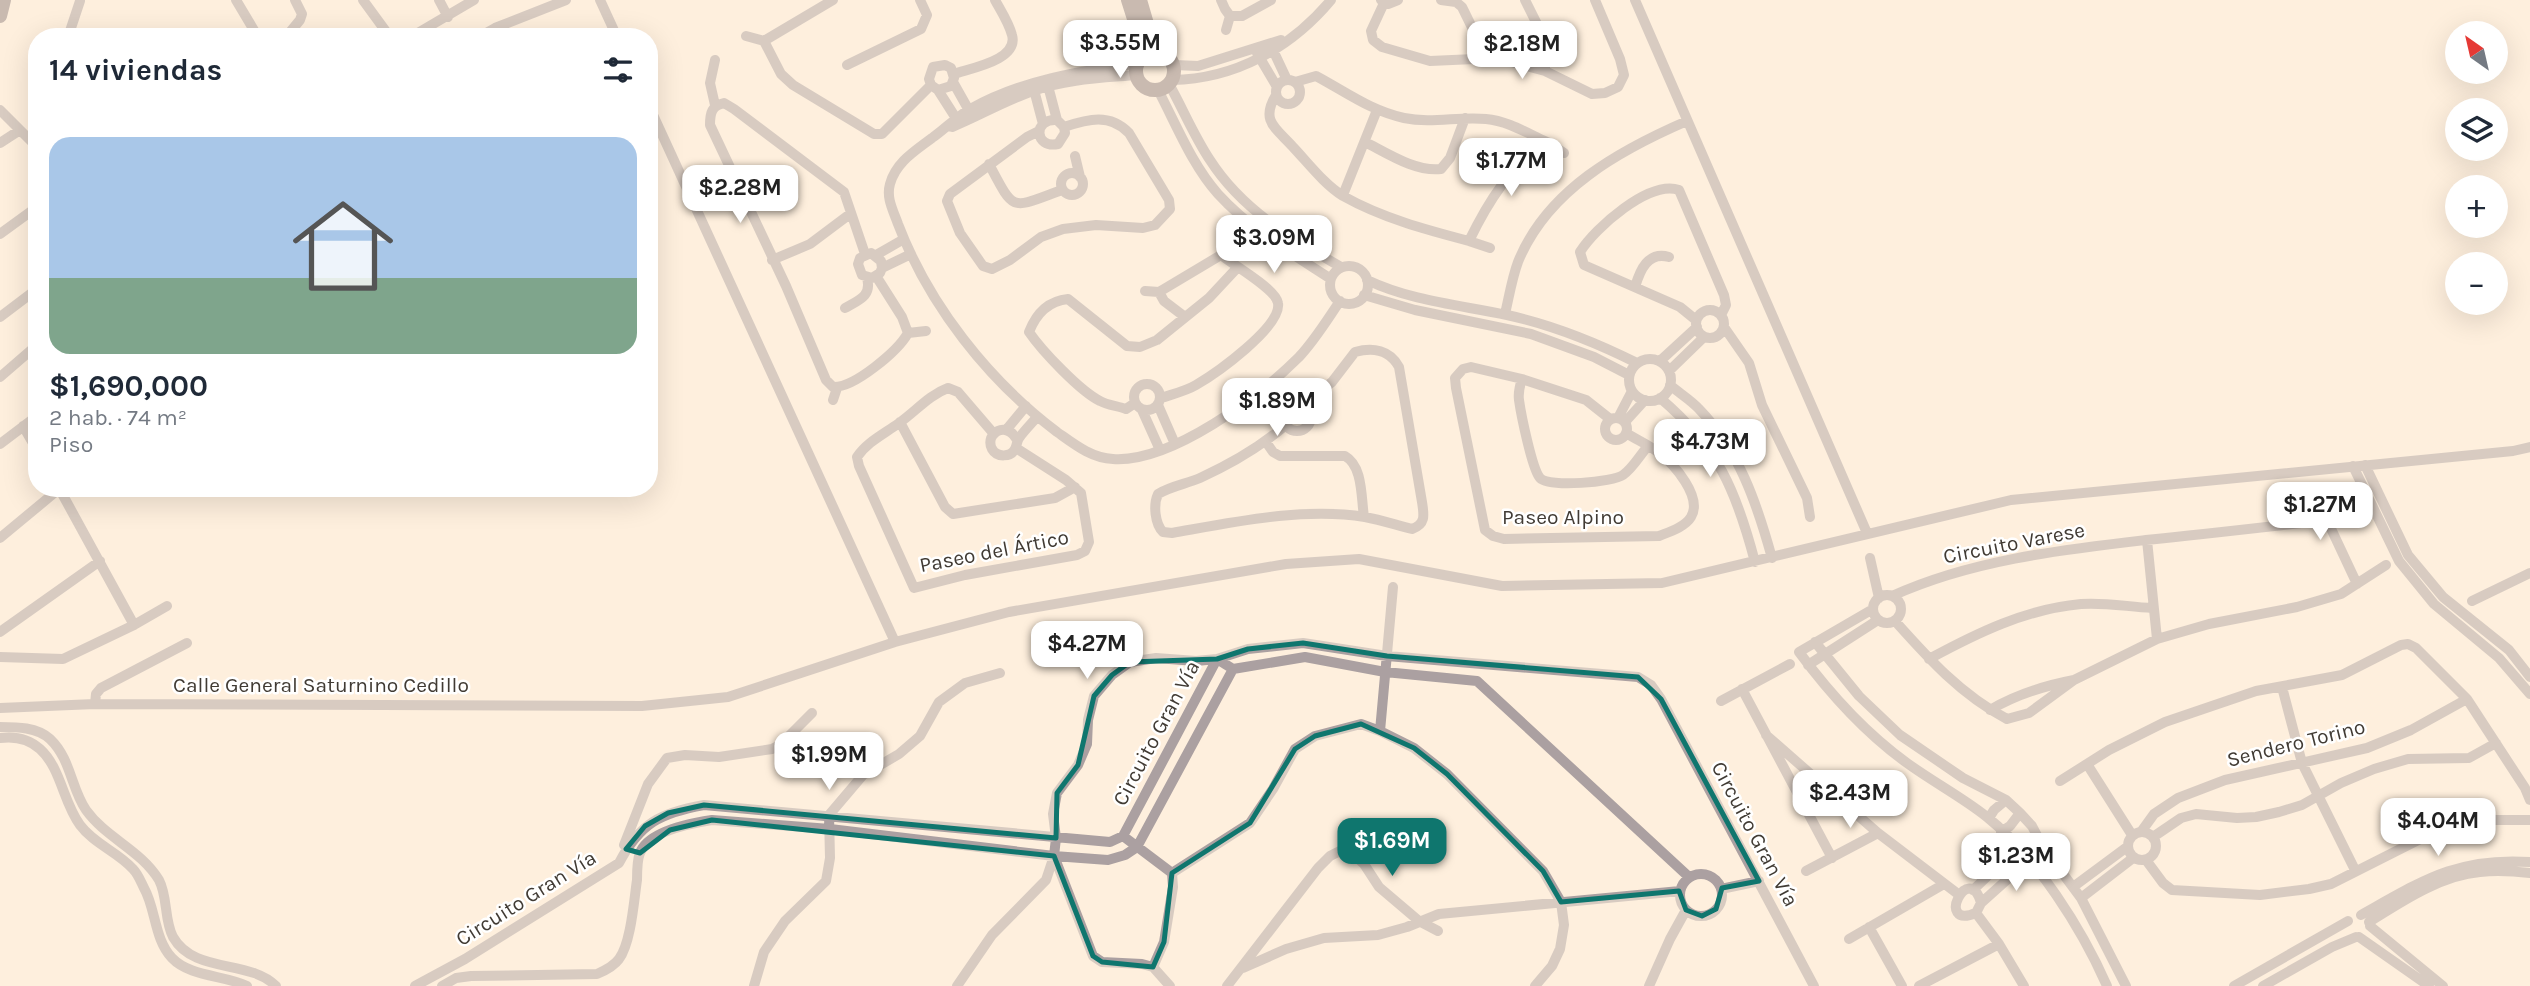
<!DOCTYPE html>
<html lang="es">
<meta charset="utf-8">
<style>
:root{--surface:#fff;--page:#f6f6f7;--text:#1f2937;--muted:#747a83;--accent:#0f766e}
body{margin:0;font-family:Karla,sans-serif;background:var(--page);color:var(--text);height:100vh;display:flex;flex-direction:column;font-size:26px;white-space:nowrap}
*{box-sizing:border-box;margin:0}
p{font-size:23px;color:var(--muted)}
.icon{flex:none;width:38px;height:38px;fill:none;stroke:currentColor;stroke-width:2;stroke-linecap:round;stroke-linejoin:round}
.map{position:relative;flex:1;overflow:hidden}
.details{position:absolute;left:28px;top:28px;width:630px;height:469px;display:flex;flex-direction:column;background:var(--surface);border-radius:28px;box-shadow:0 7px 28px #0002}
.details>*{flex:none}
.needle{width:46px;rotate:326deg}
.buttons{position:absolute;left:2445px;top:21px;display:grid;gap:14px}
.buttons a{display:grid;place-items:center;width:63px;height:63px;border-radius:50%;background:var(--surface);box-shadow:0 7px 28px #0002;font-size:35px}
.price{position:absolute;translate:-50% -60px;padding:0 16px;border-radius:14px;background:#fff;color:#222;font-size:23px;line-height:46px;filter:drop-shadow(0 2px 4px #0008)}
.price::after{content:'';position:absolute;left:50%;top:42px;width:21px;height:16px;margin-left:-10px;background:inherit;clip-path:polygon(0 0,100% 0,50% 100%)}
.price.selected{background:var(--accent);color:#fff}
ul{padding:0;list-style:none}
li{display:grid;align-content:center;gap:14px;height:371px;padding:0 21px}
li span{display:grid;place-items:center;height:217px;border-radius:21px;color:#555}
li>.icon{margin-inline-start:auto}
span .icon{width:126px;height:126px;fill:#fffc;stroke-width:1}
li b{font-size:30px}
h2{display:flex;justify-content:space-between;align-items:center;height:84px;padding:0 21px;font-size:30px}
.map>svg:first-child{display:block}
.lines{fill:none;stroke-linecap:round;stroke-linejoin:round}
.street{stroke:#aba0a1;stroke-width:10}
.secondary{stroke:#897a7b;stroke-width:14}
.marked{fill:none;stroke:#0f766e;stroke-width:5;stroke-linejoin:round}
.labels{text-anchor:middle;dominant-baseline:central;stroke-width:5;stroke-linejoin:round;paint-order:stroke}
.street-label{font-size:21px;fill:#413b34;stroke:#fff}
</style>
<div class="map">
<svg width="2530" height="986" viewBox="0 0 2530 986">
<rect width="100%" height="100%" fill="#feefdd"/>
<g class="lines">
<path class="street" d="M236 0 258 37
M363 0 390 37
M439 0 448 17
M600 0 617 37
M833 0 764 41 781 74 793 85 874 134H882L931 85
M1221 0 1225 9 1230 16H1242L1271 0
M1381 0 1388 4 1398 0
M1441 0 1456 2 1462 7 1487 58
M1525 0 1545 40V71
M1635 0 1867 533
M1384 3 1371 31 1373 40 1382 47 1430 61 1497 58 1545 71 1592 94 1605 93 1618 87 1624 75 1620 59 1595 0
M1226 30 1230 16
M746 36 764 41
M68 37 80 1
M286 37 300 20 302 14 295 0
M411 37 474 0
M479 37 495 28 566 0
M1271 46 1287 80
M1257 53 1277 87
M715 60 710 83 715 105
M1137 64C1078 71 1022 80 970 109 956 117 945 129 932 138 915 151 896 162 890 184 886 198 893 210 898 224 929 305 988 380 1057 432 1074 444 1091 458 1113 459 1171 463 1260 396 1299 357 1315 340 1327 320 1340 301
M847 65 921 29 927 15 920 0
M1174 65 1198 66 1281 40
M954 74C971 68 1019 60 1012 35 1009 23 1001 11 995 0
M1172 80C1235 79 1291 48 1331 0
M1276 92a12 12 0 1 1 24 0a12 12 0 1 1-24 0Z
M953 82 971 114
M1047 82 1057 120 1064 127 1065 133 1058 144C1034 149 1033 118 1057 120
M1169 84C1183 109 1194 136 1210 160 1242 210 1291 238 1341 267
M1033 86 1043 124
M938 90 951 86 954 78 951 68 945 65 933 67 929 79 931 85 938 90 959 123
M1158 90C1176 124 1192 165 1218 194 1250 229 1291 253 1331 279
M1276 95C1260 121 1276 128 1293 147 1309 164 1324 184 1343 196 1382 218 1427 230 1469 241 1488 202 1510 166 1547 142 1527 133 1508 121 1486 119 1459 116 1432 124 1404 118 1371 111 1346 92 1316 76L1295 82
M649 106 895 642
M0 110 37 147
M952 127C979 116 1004 101 1033 91 1066 79 1102 78 1136 75
M1039 131 1027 137 950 194 947 201 960 233 983 266 992 269 1010 260 1041 237 1063 229 1096 225 1143 228 1155 225 1170 209 1169 200 1129 133C1110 113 1088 119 1064 127
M32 142 37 127
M1365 142C1387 153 1415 172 1441 169L1450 158 1465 118
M1547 142 1564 153
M0 143 20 130
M1075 156 1080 177
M989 164C1015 213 1010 209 1062 190
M1061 184a11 11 0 1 1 22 0a11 11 0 1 1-22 0Z
M1343 195 1377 110
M0 234 37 207
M1469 241 1490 248
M865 254 844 192 734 109 724 103C712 106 710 112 710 125L786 286 826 380 833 387C854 388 898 351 908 333L902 317 876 276
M876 255 904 239
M772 260 810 244 850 214
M1330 285a19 19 0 1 1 38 0a19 19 0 1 1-38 0Z
M882 268 881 261 871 253 860 258 858 264 862 275 872 278 880 273 882 268 911 254
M1367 280C1411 301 1460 305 1507 315 1553 325 1595 342 1637 363
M1635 287C1640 270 1648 251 1669 257
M1145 291 1159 292
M1364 295 1415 310 1531 334 1594 357 1629 375
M845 308C859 300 872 296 867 278
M1696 324a14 14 0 1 1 28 0a14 14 0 1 1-28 0Z
M1505 314C1509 297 1512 278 1518 262 1547 190 1620 150 1687 121
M0 317 37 289
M1696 320 1680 307 1584 265 1580 252C1595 228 1649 180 1679 190L1724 295 1726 305 1721 315
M1724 327 1749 363 1762 405 1807 498 1810 517
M908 333 926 331
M1629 380a21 21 0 1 1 42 0a21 21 0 1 1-42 0Z
M1660 361 1697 327
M1669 371 1704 337
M0 377 37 345
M1276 379 1296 404
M1522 379C1520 385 1518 393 1519 400 1521 414 1532 469 1540 478 1549 488 1613 482 1623 475 1633 468 1640 455 1648 446
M1134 397a13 13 0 1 1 26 0a13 13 0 1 1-26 0Z
M1670 385C1679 393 1691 400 1699 409 1739 450 1757 504 1772 558
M1264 389 1285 412
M1161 398C1173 394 1186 391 1196 385 1215 374 1282 327 1278 303 1276 289 1233 265 1221 255L1159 292 1164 301 1185 317
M1660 398C1718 447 1736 490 1755 562
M833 400 837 388
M1135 403 1126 409C1118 406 1107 405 1100 401 1080 391 1042 351 1029 332 1036 314 1048 301 1068 299L1127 346 1140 347 1157 340 1209 298 1237 268
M1283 417a14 14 0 1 1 28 0a14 14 0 1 1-28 0Z
M1158 405 1175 444
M1142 410 1160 450
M1605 429a11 11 0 1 1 22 0a11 11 0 1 1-22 0Z
M1618 418 1632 391
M1610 419 1586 400 1522 379 1471 367 1463 369 1455 378 1456 388 1485 530 1493 536 1504 539 1659 536C1669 532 1685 527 1691 517 1703 497 1674 464 1659 453 1649 445 1637 440 1626 433
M900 422 945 507 953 514 1055 498 1075 487
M1625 422 1645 400
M1286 425C1260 447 1231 464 1200 478 1186 484 1171 486 1158 494 1153 505 1155 524 1163 532L1172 533C1234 522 1303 507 1365 517 1381 520 1396 525 1412 529 1426 524 1424 515 1422 502L1399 367C1390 350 1373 347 1355 352L1332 382 1303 405
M23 426 37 450
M1007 429 1026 406
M994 434 958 392 948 388C929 395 916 411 899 423 884 434 867 442 857 457L859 466 914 588 965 575 1077 555 1085 551 1089 542 1081 493 1066 480 1016 448
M1017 440C1007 420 984 433 992 449 997 458 1011 457 1015 449 1017 445 1017 441 1019 438 1024 431 1031 424 1037 417
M1266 442 1273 452 1280 456H1345C1363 466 1361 497 1364 517
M0 444 37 416
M2365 465 2408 555 2443 597 2509 650 2530 677
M2353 466 2399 561 2434 604 2499 658 2530 694
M59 488 134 625
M2319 488 2327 520 2357 584
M0 538 59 489
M2147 540 2157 639
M1870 558 1879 598
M1873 609a14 14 0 1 1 28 0a14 14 0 1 1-28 0Z
M1892 596C1971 560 2060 550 2146 540 2206 534 2266 527 2327 520
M2472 601 2530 573
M1873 609 1799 652C1830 694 1864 732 1907 763 1933 782 1962 797 1987 817 2036 856 2082 929 2107 986
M1895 621C1928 658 1961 695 2007 719L2029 713 2074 680 2157 639 2209 624 2297 607 2341 594 2386 565
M0 632 100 561
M1815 642 1859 696 1900 735 1963 778 2006 800 2020 813 2032 826 2043 847 2081 898 2126 986
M0 657 63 659 134 625 167 606
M1929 659C1977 633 2026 609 2081 604 2104 602 2129 607 2152 608
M1808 665 1878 620
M1477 681 1689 877
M2282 687 2302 763 2355 870
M1742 689 1832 858
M1721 701 1790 664
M95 704 96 694 101 688 187 643
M0 708 95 704 642 706 728 697 895 642 1009 612 1286 564 1359 559 1502 586 1662 583 2011 500 2513 451 2530 447
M1990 710C2017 694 2043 686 2074 680
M0 727C17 727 37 727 50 739 71 759 71 788 86 810 106 838 141 850 159 880 168 897 164 920 173 937 194 974 249 959 276 986
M1380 731 1393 587
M1766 735 1878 833 1958 894
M0 738C15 736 29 739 40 749 61 768 63 802 80 825 94 844 118 852 133 869 138 874 141 882 144 888 156 909 154 939 172 958 190 977 224 975 247 986
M2087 764 2132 835
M2060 781 2109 750 2165 722 2256 691 2342 675 2401 645 2408 644 2416 648 2467 699 2525 788 2530 800
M1989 818 1994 810 2006 800
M2128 846a14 14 0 1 1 28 0a14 14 0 1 1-28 0Z
M2001 832 2010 826 2020 813
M2141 832 2154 814 2178 798 2225 780 2367 748 2411 730 2467 699
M1123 836 1172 873
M2153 837 2181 818 2196 814 2237 818 2256 817 2279 812 2302 805 2341 783 2374 769 2408 759 2469 758 2496 743
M624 845 648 784 667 758 685 755 719 757 772 749 780 745 812 713
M2146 860 2163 883 2172 890 2260 895 2309 889 2331 884 2442 828 2488 820H2530
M1806 871 1878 833
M1172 873 1250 823 1273 789 1295 749 1315 736 1361 724 1380 731 1414 748 1447 774 1543 871 1561 902 1564 925 1560 949 1552 966 1535 986
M1680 895a21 21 0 1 1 42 0a21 21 0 1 1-42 0Z
M2073 887 2127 847
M1721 889 1759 881
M1973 890 2018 847
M2081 898 2133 858
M1981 903C1969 859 1934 930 1976 913L1981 903 2029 860
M1976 913 1999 944 2024 986
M2361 915C2422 881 2457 857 2530 862
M2369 922C2401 902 2441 875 2480 872 2496 870 2513 871 2530 873
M2370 926 2443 986
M1869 927 1902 986
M2359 937 2429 986
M1849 939 1944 884
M1153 967 1164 942 1173 887 1172 873
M1243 968 1286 949 1324 938 1378 935 1407 927 1439 914 1680 891
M415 986 465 959 619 863C640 823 660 813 704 805L1110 842 1123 836 1217 659 1248 649 1303 643 1387 656 1638 677 1651 685 1661 699 1814 986
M442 986 456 978 471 976 597 974C604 971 614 966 619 959 631 943 634 900 637 880 637 872 637 860 640 853 648 831 692 823 712 820L830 829 1054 856 1108 860 1125 855 1137 847 1233 669 1305 657 1385 672 1477 681
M754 986 764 952 785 921 826 881 830 858 829 815 863 775 899 754 920 736 939 702 965 683 1000 673
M957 986 992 935 1046 880 1054 856
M1170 986 1153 967 1142 964 1102 962 1093 956 1054 856 1056 838 1053 814 1057 793 1078 765 1087 744 1088 720 1094 696 1112 675 1130 662 1156 658 1196 661 1217 659 1233 669
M1227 986 1318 868 1330 856 1340 851 1352 853 1364 864 1379 887 1419 921 1438 931
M1649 986 1670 939 1686 910
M1919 986 1999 944
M2234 986 2348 921
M2263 986 2332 947 2356 937"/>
<path class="secondary" d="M1128 0 1145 54
M1140 0 1152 41 1160 51
M0 16 4 0
M1136 71a19 19 0 1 1 38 0a19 19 0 1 1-38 0Z"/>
</g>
<path d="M0 0H2530V986H0ZM1303 643 1387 656 1638 677 1661 699 1759 881 1722 888 1716 909 1702 916 1686 910 1679 891 1561 902 1543 871 1447 774 1414 748 1361 724 1315 736 1295 749 1250 823 1172 873 1164 942 1153 967 1102 962 1093 956 1054 856 712 820 670 830 640 853 626 849 645 826 668 813 704 805 1056 838 1057 793 1078 765 1094 696 1112 675 1130 662 1217 659 1248 649Z" fill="#feefdd" fill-opacity=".55" fill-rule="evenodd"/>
<path class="marked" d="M1303 643 1387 656 1638 677 1661 699 1759 881 1722 888 1716 909 1702 916 1686 910 1679 891 1561 902 1543 871 1447 774 1414 748 1361 724 1315 736 1295 749 1250 823 1172 873 1164 942 1153 967 1102 962 1093 956 1054 856 712 820 670 830 640 853 626 849 645 826 668 813 704 805 1056 838 1057 793 1078 765 1094 696 1112 675 1130 662 1217 659 1248 649Z"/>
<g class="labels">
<g class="street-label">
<text x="1563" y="517">Paseo Alpino</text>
<text transform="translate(2014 543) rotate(-11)">Circuito Varese</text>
<text transform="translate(994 551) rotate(-11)">Paseo del Ártico</text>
<text x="321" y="685">Calle General Saturnino Cedillo</text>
<text transform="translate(1156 733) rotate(-62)">Circuito Gran Vía</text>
<text transform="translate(2296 743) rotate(-14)">Sendero Torino</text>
<text transform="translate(1755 834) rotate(62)">Circuito Gran Vía</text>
<text transform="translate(526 898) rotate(-32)">Circuito Gran Vía</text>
</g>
</g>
</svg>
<div class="buttons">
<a><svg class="needle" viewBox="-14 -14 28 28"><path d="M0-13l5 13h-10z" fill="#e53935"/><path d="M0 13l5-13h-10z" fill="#747a83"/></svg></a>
<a><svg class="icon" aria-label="layers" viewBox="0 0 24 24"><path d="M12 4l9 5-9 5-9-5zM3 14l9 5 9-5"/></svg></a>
<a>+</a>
<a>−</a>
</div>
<b class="price" style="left:1120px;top:80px">$3.55M</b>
<b class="price" style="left:1522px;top:81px">$2.18M</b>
<b class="price" style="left:1511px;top:198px">$1.77M</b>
<b class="price" style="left:740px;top:225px">$2.28M</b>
<b class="price" style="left:1274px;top:275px">$3.09M</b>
<b class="price" style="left:1277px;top:438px">$1.89M</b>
<b class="price" style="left:1710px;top:479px">$4.73M</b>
<b class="price" style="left:2320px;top:542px">$1.27M</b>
<b class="price" style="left:1087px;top:681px">$4.27M</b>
<b class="price" style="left:829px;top:792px">$1.99M</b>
<b class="price" style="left:1850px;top:830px">$2.43M</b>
<b class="price" style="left:2438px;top:858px">$4.04M</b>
<b class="price selected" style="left:1392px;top:878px">$1.69M</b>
<b class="price" style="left:2016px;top:893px">$1.23M</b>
<section class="details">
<h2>14 viviendas<svg class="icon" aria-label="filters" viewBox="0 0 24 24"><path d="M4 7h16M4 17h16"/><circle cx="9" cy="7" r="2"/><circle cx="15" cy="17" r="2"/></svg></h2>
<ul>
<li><span style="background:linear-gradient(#a9c7e8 65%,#7fa58c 0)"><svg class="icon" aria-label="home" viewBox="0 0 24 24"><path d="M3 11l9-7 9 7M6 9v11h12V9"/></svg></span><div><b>$1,690,000</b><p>2 hab. · 74 m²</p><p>Piso</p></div></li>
</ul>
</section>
</div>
